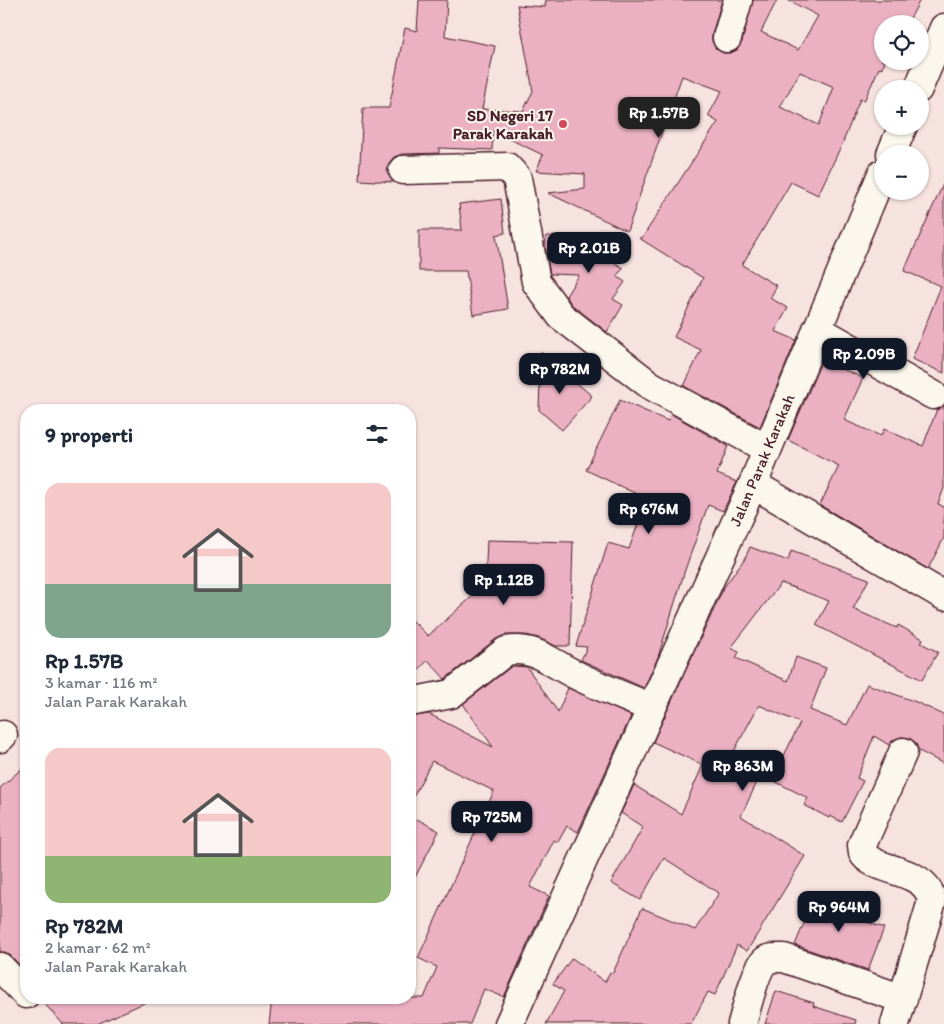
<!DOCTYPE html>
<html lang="id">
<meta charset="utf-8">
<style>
:root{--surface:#fff;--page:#f6f6f7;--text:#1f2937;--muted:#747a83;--accent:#111827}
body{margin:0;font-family:Itim,sans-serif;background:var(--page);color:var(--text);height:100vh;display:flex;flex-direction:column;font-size:19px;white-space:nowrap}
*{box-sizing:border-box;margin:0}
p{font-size:16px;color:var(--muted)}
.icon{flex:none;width:28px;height:28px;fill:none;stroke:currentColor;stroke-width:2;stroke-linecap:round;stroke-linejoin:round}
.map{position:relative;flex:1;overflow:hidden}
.panel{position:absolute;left:20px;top:404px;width:396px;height:600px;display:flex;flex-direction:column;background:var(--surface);border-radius:20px;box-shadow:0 1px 4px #0004}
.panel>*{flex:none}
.fabs{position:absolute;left:874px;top:15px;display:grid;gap:10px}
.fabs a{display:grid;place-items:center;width:55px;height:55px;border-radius:50%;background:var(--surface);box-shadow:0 1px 4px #0004;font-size:25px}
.price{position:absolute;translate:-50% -42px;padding:0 11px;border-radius:10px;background:var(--accent);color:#fff;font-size:16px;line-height:32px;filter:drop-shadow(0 1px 2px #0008)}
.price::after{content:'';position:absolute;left:50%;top:30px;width:15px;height:11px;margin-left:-8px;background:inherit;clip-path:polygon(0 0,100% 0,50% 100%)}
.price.selected{background:#222;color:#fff}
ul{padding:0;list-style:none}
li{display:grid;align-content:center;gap:10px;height:265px;padding:0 25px}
li span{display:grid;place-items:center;height:155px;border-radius:15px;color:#555}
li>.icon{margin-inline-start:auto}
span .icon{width:90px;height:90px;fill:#fffc;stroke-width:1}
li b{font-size:21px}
h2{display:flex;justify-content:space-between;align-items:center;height:60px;padding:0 25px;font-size:21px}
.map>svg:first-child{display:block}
.building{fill:#ebb1c2;stroke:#4a1f2b;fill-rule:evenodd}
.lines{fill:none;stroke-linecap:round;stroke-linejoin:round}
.minor-casing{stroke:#4a1f2b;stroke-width:31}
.minor{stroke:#fbf7ec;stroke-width:28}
.poi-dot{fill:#d1495b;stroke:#fbf7ec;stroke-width:2}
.labels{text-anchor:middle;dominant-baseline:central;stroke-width:4;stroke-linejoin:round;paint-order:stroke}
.poi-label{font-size:16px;font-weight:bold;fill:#4a1f2b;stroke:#fbf7ec;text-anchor:end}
.street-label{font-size:16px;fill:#4a1f2b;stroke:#fbf7ec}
</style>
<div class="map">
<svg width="944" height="1024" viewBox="0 0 944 1024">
<rect width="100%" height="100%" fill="#f6e2df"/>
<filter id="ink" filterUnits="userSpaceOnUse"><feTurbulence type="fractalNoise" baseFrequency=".02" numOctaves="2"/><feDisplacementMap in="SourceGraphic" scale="10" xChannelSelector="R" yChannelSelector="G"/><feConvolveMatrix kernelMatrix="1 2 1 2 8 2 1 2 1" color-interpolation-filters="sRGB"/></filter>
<g filter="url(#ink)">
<path class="building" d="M419 0H447L445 36 495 46 482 109 523 111 533 91 517 5 545 7 546 0H722L712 34V41L716 49 723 53H730L737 50 742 42 753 0H777L761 32 798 50 818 16 788 0H920L907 24H882V61H886L881 69 879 68 864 101 860 99 843 142 818 195 791 182 742 265 777 286 770 298 788 308 775 331 796 340 760 427 684 386 701 350 674 337 703 278 639 238H642L718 122 708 116 722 91 682 76 627 231 548 193 585 189V174L536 171 543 155 493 131 492 150 439 148V153L402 154 394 157 389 163 387 171 390 178 394 182 359 180 363 108H389L405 28 417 31ZM800 72 834 87 819 125 780 107Z
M944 182V373L912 359 941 286 904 271Z
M501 199 505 233 496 235 508 309 473 315 466 271H419V230H462L459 204Z
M546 236 624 238 615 263 624 268 616 276 625 282 613 299 623 305 607 332 572 305 566 296 579 275 550 274 545 246Z
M541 352 562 373 563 371 592 396 562 430 539 410Z
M822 360 863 378 844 420 881 436 884 429 923 446 937 409 944 405V488L938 504 944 507V538L928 569 820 505 839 466 788 440Z
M620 400 668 421 671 414 728 446 717 474 737 482 723 511 708 505 685 570 658 657 644 688 581 660 587 647 576 646 608 543 629 549 647 499 586 470Z
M487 540 573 542 570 646H556L539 638 526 635H505L496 639 445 679 428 660 410 679V618L428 636 485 585Z
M750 547 788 561 791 551 869 579 853 609 897 628 898 625 923 639 921 643 938 652 922 680 816 625 829 601 781 583 731 648 739 652 736 658 788 681 796 657 826 668 810 710 847 725 867 684 916 702 944 715V764L919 751 915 742 909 738 901 737 893 740 889 745 874 736 857 778 863 781 842 822 830 816 829 818 804 805 808 798 772 780 800 723 759 705 727 764 759 778 741 816 805 856 747 951 737 945 715 995 708 992 691 1024H546L564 991 553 984 572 958 605 982 610 972 613 973 642 908 695 930 719 893 664 858 640 900 611 883 643 827 621 813 634 785 681 814 703 765 653 742 724 587 745 558Z
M512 666 527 667 558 712 568 688 631 716 578 832 567 826 558 842 554 840 530 887 549 896 504 997 484 989 470 1024H269L272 998H424L437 967 418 958 494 791 432 761 410 803V717L429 714 493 747 463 704Z
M26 765V972L11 956 5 952H0V788Z
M417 819 439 831 410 887V832Z
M817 892 851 906 847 915 884 928 868 970 795 945Z
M776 991 814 1003 813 1006 856 1020 855 1024H765Z
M41 998H155L97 1024H63L40 999Z"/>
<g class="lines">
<g class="minor-casing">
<path id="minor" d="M727 38 738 0
M918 89 944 28
M891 154 903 126
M403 170 507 167 517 178 536 282 561 316 650 385 767 449
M817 329 933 395
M753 484 944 596
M410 702 451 694 506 651C534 646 550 662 574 674 599 687 626 697 652 708
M0 738 3 735
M0 967 26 994
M509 1024 753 484 882 174
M742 1024C746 1011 755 970 765 961 770 957 777 958 784 958L903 999
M895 1024 932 901C931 898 930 893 928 890 916 869 872 870 863 853 863 852 862 845 862 845L903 752"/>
</g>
<use href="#minor" class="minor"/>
</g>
</g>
<circle class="poi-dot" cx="563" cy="124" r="5"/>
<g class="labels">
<g class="poi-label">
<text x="553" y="115">SD Negeri 17<tspan x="553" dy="18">Parak Karakah</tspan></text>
</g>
<g class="street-label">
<text transform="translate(762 460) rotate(-67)">Jalan Parak Karakah</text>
</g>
</g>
</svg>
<div class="fabs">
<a><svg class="icon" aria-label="locate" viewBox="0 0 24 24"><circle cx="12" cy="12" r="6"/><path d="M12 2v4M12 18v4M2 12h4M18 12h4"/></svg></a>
<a>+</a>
<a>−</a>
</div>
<b class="price selected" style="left:659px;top:139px">Rp 1.57B</b>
<b class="price" style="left:589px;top:274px">Rp 2.01B</b>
<b class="price" style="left:864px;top:380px">Rp 2.09B</b>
<b class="price" style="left:560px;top:395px">Rp 782M</b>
<b class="price" style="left:649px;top:535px">Rp 676M</b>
<b class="price" style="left:504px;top:606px">Rp 1.12B</b>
<b class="price" style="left:743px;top:792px">Rp 863M</b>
<b class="price" style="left:492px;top:843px">Rp 725M</b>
<b class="price" style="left:839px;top:933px">Rp 964M</b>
<section class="panel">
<h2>9 properti<svg class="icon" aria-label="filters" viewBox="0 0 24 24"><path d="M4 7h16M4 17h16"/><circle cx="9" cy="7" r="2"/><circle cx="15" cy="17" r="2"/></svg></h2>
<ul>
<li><span style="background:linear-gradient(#f6c9c9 65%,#7fa58c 0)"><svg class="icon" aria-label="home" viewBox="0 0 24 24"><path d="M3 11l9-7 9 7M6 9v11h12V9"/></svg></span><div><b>Rp 1.57B</b><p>3 kamar · 116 m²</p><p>Jalan Parak Karakah</p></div></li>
<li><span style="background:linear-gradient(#f6c9c9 70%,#8fb573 0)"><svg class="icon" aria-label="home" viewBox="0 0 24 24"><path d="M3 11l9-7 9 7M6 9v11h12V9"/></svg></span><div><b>Rp 782M</b><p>2 kamar · 62 m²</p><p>Jalan Parak Karakah</p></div></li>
</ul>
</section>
</div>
